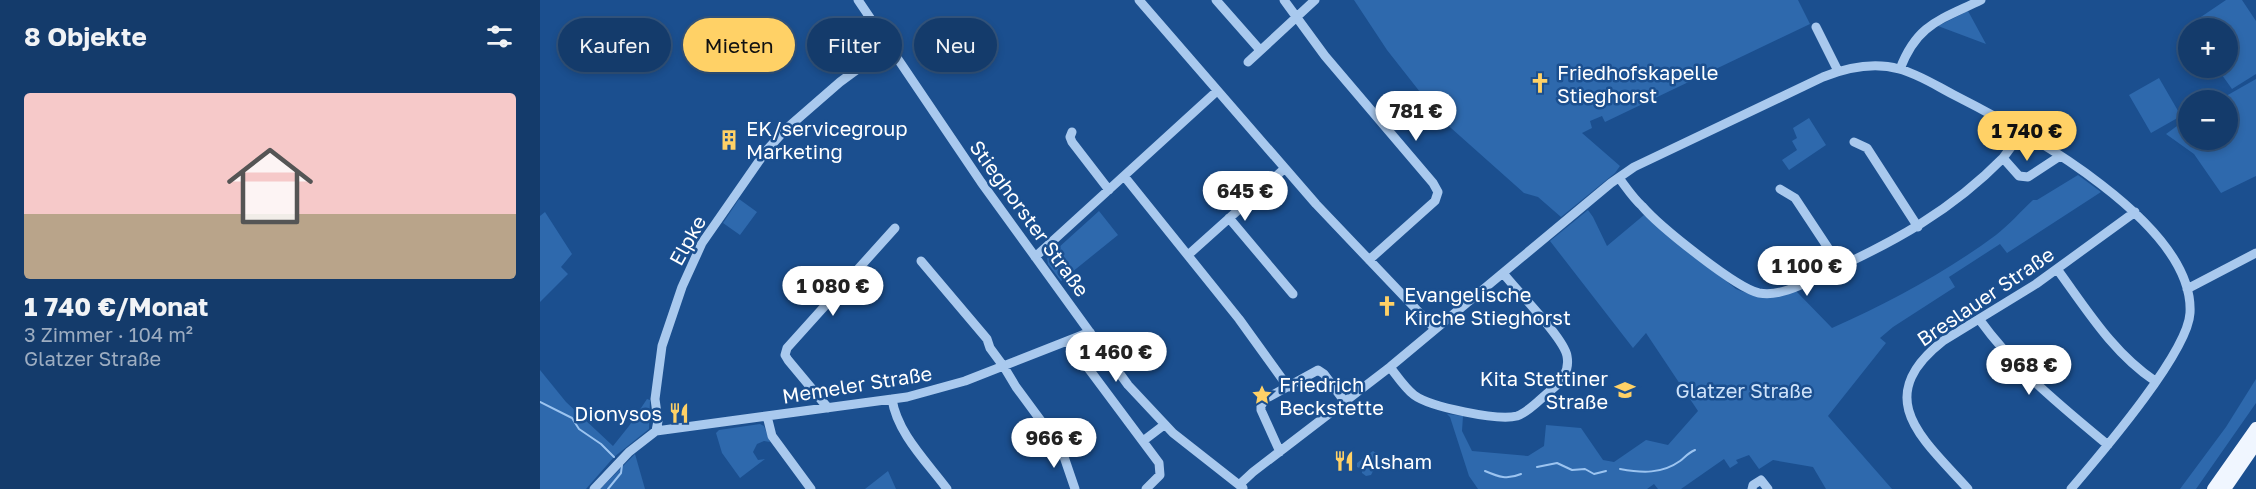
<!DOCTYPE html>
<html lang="de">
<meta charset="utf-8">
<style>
:root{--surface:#143b6b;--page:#1d4271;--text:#f1f3f6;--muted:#9dadc1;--line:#33557e;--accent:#ffd166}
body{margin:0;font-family:"Golos Text",sans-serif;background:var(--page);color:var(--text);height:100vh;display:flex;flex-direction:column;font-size:22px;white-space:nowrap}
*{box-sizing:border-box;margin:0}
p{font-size:20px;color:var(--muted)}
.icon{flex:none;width:33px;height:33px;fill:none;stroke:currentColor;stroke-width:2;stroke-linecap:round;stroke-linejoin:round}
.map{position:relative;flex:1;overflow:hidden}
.details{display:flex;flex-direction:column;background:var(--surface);width:540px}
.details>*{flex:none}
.top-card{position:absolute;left:18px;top:18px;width:570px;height:54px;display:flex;gap:12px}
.buttons{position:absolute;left:1638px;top:18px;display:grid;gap:12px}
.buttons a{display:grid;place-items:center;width:60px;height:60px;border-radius:50%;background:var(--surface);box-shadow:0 3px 9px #0003,0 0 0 2px var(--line);font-size:30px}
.price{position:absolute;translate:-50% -51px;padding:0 14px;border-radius:21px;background:#fff;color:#222;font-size:20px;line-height:39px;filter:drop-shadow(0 2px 3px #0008)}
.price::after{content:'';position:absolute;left:50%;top:36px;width:18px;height:14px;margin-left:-9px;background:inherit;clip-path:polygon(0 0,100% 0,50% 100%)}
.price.selected{background:var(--accent);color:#111}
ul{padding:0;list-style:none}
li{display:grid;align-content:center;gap:12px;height:318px;padding:0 24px}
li+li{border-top:2px solid var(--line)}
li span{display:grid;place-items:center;height:186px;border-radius:6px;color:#555}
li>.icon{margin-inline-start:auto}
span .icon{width:108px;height:108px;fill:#fffc;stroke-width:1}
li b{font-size:26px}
h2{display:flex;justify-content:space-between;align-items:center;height:72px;padding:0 24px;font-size:26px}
.pill{padding:0 21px;border-radius:27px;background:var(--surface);box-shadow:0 3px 9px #0003,0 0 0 2px var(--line);font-size:21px;line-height:54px}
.pill.selected{background:var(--accent);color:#111}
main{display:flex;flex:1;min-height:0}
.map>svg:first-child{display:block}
.green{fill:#2e69ad}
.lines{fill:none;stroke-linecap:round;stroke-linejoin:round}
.stream{stroke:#9cc4f0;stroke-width:2}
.minor{stroke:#a9c9ee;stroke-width:9}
.major{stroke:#f0f6ff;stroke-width:12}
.labels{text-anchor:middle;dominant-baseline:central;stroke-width:5;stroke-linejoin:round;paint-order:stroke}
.poi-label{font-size:20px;fill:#fff;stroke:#1b4f8f;text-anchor:start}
.street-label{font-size:20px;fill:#fff;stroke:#1b4f8f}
.park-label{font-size:20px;fill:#cfe3fa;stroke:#1b4f8f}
</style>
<main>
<section class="details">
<h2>8 Objekte<svg class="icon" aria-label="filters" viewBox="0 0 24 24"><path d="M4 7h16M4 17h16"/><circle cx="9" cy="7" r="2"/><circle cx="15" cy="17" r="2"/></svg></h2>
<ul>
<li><span style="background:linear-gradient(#f6c9c9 65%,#b9a48a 0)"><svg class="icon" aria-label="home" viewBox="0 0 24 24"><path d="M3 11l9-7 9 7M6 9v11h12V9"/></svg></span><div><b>1 740 €/Monat</b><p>3 Zimmer · 104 m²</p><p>Glatzer Straße</p></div></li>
</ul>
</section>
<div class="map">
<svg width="1716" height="489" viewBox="0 0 1716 489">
<rect width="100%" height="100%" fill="#1b4f8f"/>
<path class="green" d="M814 0H1258L1270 24 1065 122 1062 116 1050 121 1052 128 1042 133 1080 166 1075 173 1021 217 998 197 984 193 902 120 847 50Z
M1686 0H1702L1716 21V74L1692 89 1677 68H1688V28H1651L1649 25Z
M1428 11 1446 44 1398 26Z
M1619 78 1641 116 1611 133 1589 95Z
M1716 79V176L1681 193 1654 154 1626 134 1648 118V140H1688V100H1679Z
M1269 118 1286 145 1249 170 1242 160 1257 150 1252 141 1257 138 1253 128Z
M1538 175 1561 192 1467 253 1460 244 1409 277 1415 287 1353 327 1340 338 1346 343 1288 416 1352 489H1286L1273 467 1233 460 1219 469 1209 455 1196 460 1198 463 1190 468 1184 459 1141 489H1118L1114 484 1107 489H938L929 476 910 417 907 414 923 416 922 431 932 451 988 456 1004 446 1006 425 1041 428 1063 460 1074 462 1106 440 1128 445 1158 411 1106 333 1093 348 1010 241 1048 210 1053 217 1067 246 1104 215 1196 289C1220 299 1231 296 1256 291L1292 328C1349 303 1406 272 1456 235 1469 225 1481 211 1493 200H1497Z
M199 199 217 212 200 235 183 223Z
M559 211 578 235 521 281 508 264 507 258Z
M5 212 32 254 21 267 28 274 0 302V216Z
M0 370 26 402 73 446 89 426 107 399 110 400 109 429 74 457 46 489H0Z
M1716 379V403L1656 489H1640L1686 427Z
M220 424 224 426 230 442 224 441 217 444 213 452 218 460 225 459 200 478 182 453 176 433 179 430Z
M833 451 836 453V458L841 460 842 464 840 468 834 469 831 475 826 476 822 473V469L817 467V463Z
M95 454 105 489H60Z
M348 471 356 489H325Z"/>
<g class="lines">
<path class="stream" d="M0 402 32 418 39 429 61 444 74 457
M997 467 1017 463 1032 470 1045 469 1054 474 1066 471
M1080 469C1102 473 1122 474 1140 461 1145 457 1148 453 1155 450
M945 471C959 477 967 480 981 474
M68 489 81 473 82 465"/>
<path class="minor" d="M318 0 441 182 588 385 633 433 703 488
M599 0 776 204 895 329
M676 0 720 50
M744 0 785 56 893 183 898 192 895 201 829 260
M1276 27 1298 71
M708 62 775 0
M1360 69C1377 24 1400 20 1441 0
M532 132 530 137 532 142 569 190
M1482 132 1463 158 1479 176 1488 177 1520 156
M1314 142 1327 148 1378 227
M584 176 699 319 748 387
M1079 178C1086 187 1093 198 1102 206 1119 226 1196 288 1219 293 1243 297 1266 282 1288 272 1354 242 1411 211 1463 158
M1240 189 1255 198 1300 266
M689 218 753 294
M648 255 744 169
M495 257 677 91
M381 261 447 339 450 348 464 367 476 387 521 448 535 489
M1517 269C1547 310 1573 353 1615 381
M1647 289 1716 253
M1439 319C1475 369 1521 406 1568 445
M528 341 619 463 620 475 606 489
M850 367C857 376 865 388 874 395 890 407 958 421 977 416 989 412 1000 399 1010 391 1021 382 1030 372 1027 356 1024 338 976 290 963 273
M352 399C357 433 387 462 407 489
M288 408 248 360 245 355 247 348 355 228
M227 416 232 436 271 489
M116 431 367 397 425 381 550 332
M603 441 624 425
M740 452 721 410V406L725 399 778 370 784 374 805 402
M699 485 713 472 850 367 1071 183 1094 167 1283 77C1306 68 1334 62 1359 69 1379 74 1398 87 1416 96 1485 131 1655 224 1650 313 1648 353 1559 456 1531 489
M54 489 89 452 116 431 118 421 115 399 122 346 142 287 162 243 226 151 246 129 300 82 349 46
M1212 489 1213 485 1221 480 1228 489
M1428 489C1383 439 1330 398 1403 341L1496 284 1595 212"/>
<path class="major" d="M1673 489 1716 428
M1685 489 1716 444"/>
</g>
<defs>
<g id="church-bare" transform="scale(1.62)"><path d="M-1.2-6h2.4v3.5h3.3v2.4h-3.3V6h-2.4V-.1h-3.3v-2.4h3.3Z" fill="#ffd166" stroke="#1b4f8f" stroke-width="2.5" paint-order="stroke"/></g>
<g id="building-bare" transform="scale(1.62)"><path d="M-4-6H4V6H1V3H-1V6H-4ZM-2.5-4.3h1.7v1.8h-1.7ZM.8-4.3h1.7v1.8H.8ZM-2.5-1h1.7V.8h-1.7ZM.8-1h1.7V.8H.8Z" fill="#ffd166" stroke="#1b4f8f" stroke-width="2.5" paint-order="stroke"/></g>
<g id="school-bare" transform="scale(1.62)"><path d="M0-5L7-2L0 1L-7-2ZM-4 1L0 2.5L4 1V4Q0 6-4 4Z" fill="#ffd166" stroke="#1b4f8f" stroke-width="2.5" paint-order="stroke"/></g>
<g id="sight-bare" transform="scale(1.62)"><path d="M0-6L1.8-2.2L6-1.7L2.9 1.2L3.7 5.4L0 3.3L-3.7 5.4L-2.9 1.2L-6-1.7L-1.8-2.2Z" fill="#ffd166" stroke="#1b4f8f" stroke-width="2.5" paint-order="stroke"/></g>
<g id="restaurant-bare" transform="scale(1.62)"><path d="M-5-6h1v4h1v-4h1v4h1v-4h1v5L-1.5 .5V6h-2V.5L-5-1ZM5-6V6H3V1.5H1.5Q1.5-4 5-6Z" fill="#ffd166" stroke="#1b4f8f" stroke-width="2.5" paint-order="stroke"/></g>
</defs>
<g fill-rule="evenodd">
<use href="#church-bare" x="1000" y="83"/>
<use href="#building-bare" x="189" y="140"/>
<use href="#church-bare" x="847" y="306"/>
<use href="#school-bare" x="1085" y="390"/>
<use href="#sight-bare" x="722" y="395"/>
<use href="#restaurant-bare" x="139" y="413"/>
<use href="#restaurant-bare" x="804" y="461"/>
</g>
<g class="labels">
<g class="poi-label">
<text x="1017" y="72">Friedhofskapelle<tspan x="1017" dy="23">Stieghorst</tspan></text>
<text x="206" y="128">EK/servicegroup<tspan x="206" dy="23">Marketing</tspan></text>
<text x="864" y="294">Evangelische<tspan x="864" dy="23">Kirche Stieghorst</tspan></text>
<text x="1068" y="378" text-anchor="end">Kita Stettiner<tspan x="1068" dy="23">Straße</tspan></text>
<text x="739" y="384">Friedrich<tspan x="739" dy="23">Beckstette</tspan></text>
<text x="122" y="413" text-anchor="end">Dionysos</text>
<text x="821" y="461">Alsham</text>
</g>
<g class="street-label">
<text transform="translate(490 218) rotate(54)">Stieghorster Straße</text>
<text transform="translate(147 240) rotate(-61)">Elpke</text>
<text transform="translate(1445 296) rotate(-34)">Breslauer Straße</text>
<text transform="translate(317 384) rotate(-9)">Memeler Straße</text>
</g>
<g class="park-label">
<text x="1204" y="390">Glatzer Straße</text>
</g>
</g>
</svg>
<div class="buttons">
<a>+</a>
<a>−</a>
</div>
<b class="price" style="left:876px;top:142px">781 €</b>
<b class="price selected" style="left:1487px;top:162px">1 740 €</b>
<b class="price" style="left:705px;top:222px">645 €</b>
<b class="price" style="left:1267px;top:297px">1 100 €</b>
<b class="price" style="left:293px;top:317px">1 080 €</b>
<b class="price" style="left:576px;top:383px">1 460 €</b>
<b class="price" style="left:1489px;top:396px">968 €</b>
<b class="price" style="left:514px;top:469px">966 €</b>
<div class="top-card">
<a class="pill">Kaufen</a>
<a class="pill selected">Mieten</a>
<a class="pill">Filter</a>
<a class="pill">Neu</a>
</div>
</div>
</main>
